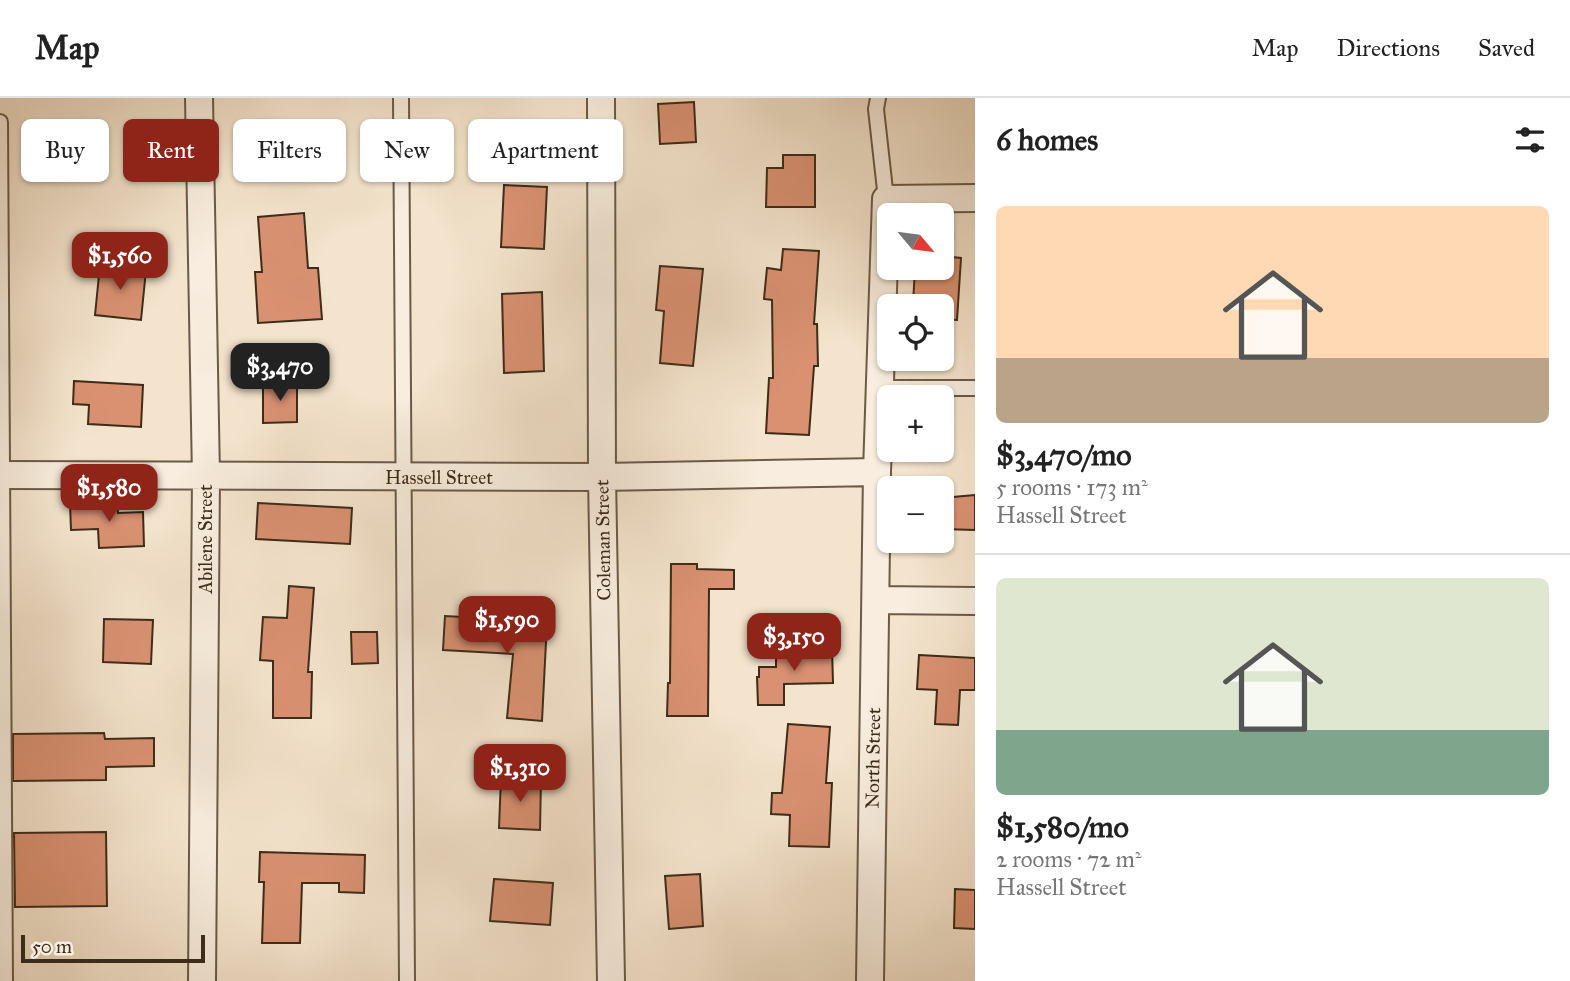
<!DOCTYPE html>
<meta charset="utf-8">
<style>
:root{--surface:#fff;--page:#f6f6f6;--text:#222;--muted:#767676;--line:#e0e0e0;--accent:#8f2418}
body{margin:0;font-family:"IM FELL Great Primer",serif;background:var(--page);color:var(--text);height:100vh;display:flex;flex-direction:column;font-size:26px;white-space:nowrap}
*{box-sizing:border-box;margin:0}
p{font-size:23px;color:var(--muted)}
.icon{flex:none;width:38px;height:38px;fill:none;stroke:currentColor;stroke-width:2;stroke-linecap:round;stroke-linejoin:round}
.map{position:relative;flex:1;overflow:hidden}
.drawer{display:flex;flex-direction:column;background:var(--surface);width:595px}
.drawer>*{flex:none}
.hud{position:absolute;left:21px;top:21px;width:665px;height:63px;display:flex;gap:14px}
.needle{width:46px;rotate:119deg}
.tools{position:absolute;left:877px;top:105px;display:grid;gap:14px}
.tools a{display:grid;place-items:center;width:77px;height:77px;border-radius:10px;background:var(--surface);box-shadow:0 2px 5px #0004;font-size:35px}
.scale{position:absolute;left:21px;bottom:18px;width:184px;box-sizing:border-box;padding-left:7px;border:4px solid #3d2c19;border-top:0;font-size:19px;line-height:24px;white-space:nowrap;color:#3d2c19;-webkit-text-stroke:5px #f8edde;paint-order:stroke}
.price{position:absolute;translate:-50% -60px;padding:0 16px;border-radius:14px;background:var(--accent);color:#fff;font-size:23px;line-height:46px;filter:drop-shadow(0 2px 4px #0008)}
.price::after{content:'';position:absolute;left:50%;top:42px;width:21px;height:16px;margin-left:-10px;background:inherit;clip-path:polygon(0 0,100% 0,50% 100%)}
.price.active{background:#222;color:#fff}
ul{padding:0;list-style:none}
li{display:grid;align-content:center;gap:14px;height:371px;padding:0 21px}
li+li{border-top:2px solid var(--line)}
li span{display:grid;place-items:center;height:217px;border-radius:10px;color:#555}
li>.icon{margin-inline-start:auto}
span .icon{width:126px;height:126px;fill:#fffc;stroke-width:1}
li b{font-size:30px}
h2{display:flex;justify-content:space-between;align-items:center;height:84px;padding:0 21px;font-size:30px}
.tag{padding:0 24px;border-radius:10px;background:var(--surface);box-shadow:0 2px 5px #0004;font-size:24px;line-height:63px}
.tag.active{background:var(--accent);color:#fff}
header{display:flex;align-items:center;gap:42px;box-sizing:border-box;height:98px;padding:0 35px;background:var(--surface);border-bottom:2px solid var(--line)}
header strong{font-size:33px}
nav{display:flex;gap:38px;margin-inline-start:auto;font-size:24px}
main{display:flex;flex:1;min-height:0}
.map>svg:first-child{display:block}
.building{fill:#d99172;stroke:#3d2c19;stroke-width:2}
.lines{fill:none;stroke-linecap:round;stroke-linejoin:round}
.service-casing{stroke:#6b5a46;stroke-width:18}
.minor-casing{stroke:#6b5a46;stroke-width:30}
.service{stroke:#f8edde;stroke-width:14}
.minor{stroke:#f8edde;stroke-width:26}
.labels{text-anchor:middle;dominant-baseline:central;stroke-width:5;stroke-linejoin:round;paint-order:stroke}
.street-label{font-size:19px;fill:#3d2c19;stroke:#f8edde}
</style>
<header>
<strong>Map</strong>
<nav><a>Map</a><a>Directions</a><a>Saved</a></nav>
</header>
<main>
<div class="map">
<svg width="975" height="883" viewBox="0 0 975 883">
<rect width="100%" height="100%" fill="#f4e4cd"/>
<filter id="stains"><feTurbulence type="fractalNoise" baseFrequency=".00286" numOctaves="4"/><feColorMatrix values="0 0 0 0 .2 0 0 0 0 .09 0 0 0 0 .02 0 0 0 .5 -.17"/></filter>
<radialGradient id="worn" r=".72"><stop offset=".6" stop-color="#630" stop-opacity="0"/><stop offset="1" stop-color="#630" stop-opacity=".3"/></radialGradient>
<path class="building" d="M694 4 696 44 660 46 658 6Z
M783 57H815V109H766L767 70H783Z
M504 87 547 89 544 151 501 149Z
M304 115 308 170H318L322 221 258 225 255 174H262L258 119Z
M783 151 819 153 814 226H817L818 268H814L809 337 766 335 769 280H773L772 202 764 201 767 170 781 172Z
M942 158 961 160 957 222 942 221V207L913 206 915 170H942Z
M100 167 146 172 141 222 95 217Z
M660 168 703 171 693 268 660 265 664 213 656 212Z
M542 194 544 273 504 275 502 196Z
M74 283 143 287 141 329 88 326 89 307 73 306Z
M263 285H297V324L263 325Z
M975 397V432L942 431V400Z
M117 403 118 415 143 414 144 448 99 450 98 431 71 432 70 405Z
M258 405 352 410 350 446 256 441Z
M671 466H697V471L734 472V491H709L708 618H667L668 585H670Z
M289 488 314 490 308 574H312L311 620H273V563L260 562 263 519 287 520Z
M445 518 547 524 542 623 507 620 513 556 443 552Z
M104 521 153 522 151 566 103 564Z
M351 534H377L378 565 352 566Z
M832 550 833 585 784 586V607H758L757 579H759V569H776V551Z
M919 557 975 560V592H960L958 627 935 626 937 592 917 591Z
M788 626 830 629 826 685H832L829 749 789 748 790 717 771 716 772 695H782Z
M104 635 105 641 154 640V668L106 669V682L13 683V636Z
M501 679 541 681 540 732 499 730Z
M106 734 107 808 15 809 14 735Z
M260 754 365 757 364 795 339 794V785H302L300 845H262L264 784H259Z
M700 776 703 828 669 831 665 778Z
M494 781 553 785 550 827 490 823Z
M955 791 975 792V831L954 830Z"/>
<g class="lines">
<g class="service-casing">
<path id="service" d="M401 0 407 883
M878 0 876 11 886 101
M0 24 5 883
M880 290H975"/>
</g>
<g class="minor-casing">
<path id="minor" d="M199 0 206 378 202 883
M601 0 602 379 611 883
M0 377 602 379 877 374
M876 502 975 503
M870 883 877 374 886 101 975 100"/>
</g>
<use href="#service" class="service"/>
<use href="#minor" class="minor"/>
</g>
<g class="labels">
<g class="street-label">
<text x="439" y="379">Hassell Street</text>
<text transform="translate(205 441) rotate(-90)">Abilene Street</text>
<text transform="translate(603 442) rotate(-91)">Coleman Street</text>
<text transform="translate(873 660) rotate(-89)">North Street</text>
</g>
</g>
<rect width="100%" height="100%" filter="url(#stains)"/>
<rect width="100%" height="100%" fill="url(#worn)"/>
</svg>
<div class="tools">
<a><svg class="needle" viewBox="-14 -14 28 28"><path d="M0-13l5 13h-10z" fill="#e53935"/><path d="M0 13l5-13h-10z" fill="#767676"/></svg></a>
<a><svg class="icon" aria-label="locate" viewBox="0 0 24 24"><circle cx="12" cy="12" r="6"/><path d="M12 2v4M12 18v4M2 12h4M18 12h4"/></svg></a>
<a>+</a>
<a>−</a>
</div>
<div class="scale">50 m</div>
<b class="price" style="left:120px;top:194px">$1,560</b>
<b class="price active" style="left:280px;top:305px">$3,470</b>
<b class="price" style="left:109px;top:426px">$1,580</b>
<b class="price" style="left:507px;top:558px">$1,590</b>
<b class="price" style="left:794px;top:575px">$3,150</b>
<b class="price" style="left:520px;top:706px">$1,310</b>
<div class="hud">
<a class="tag">Buy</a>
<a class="tag active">Rent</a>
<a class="tag">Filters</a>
<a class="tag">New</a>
<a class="tag">Apartment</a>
</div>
</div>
<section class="drawer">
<h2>6 homes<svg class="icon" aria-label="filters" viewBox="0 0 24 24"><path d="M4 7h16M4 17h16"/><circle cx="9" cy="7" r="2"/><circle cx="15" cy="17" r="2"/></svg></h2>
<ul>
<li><span style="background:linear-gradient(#ffd9b3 70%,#b9a48a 0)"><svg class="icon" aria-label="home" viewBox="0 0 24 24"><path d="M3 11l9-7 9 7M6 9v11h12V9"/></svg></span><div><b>$3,470/mo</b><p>5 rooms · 173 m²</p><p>Hassell Street</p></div></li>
<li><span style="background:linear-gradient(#dfe7d0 70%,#7fa58c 0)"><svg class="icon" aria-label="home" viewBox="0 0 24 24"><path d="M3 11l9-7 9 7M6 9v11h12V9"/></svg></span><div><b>$1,580/mo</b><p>2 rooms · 72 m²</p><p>Hassell Street</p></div></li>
</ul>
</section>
</main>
